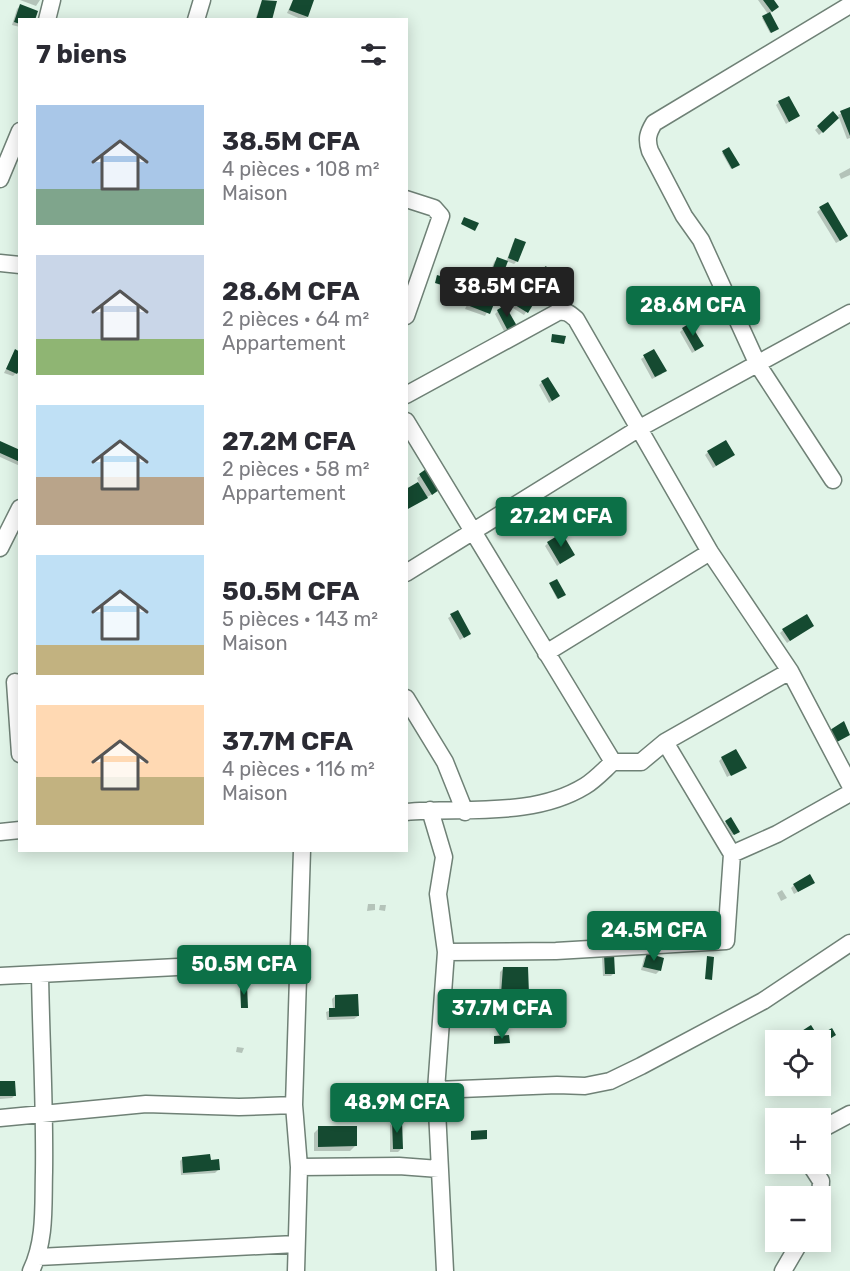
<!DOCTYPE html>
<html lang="fr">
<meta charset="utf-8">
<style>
:root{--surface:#fff;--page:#f2f2f3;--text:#2b2b33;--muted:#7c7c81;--accent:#0c7047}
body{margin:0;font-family:Rubik,sans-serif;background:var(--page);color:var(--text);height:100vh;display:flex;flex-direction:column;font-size:22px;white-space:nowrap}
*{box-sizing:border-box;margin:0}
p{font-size:20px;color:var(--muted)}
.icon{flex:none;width:33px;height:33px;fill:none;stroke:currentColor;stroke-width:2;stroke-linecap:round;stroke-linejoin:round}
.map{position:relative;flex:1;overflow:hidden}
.sheet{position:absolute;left:18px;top:18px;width:390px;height:834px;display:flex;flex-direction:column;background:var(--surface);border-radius:0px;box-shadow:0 3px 15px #0003}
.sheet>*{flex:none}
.controls{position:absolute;left:765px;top:1030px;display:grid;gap:12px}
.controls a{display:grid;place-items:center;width:66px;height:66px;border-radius:0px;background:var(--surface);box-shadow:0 3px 15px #0003;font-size:30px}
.price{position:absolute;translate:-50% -51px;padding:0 14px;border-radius:6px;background:var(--accent);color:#fff;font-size:20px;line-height:39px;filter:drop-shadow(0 2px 3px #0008)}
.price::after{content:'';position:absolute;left:50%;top:36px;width:18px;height:14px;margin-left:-9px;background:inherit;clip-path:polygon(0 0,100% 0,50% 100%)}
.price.on{background:#222;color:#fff}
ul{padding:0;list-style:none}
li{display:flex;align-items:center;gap:18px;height:150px;padding:0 18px}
li span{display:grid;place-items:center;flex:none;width:168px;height:120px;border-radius:0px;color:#555}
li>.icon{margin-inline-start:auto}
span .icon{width:72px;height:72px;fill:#fffc;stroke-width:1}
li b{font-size:26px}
h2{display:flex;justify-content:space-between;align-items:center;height:72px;padding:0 18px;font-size:26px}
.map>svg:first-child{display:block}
.shadow{fill:#0003}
.building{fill:#154a31}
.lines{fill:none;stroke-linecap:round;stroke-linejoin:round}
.minor-casing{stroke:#6f8176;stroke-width:19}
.minor{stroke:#fff;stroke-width:16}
</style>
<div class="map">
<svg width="850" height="1271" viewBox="0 0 850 1271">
<rect width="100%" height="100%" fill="#e1f4e8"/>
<path class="shadow" d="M20 0H40L36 6Z
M262 0 276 2 270 20H255Z
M293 0H313L307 17 303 20 287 13Z
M758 0H772L774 10 769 14 776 30 770 33 762 18 768 14Z
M20 6V27L12 25 17 9Z
M779 102 798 116 786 124 776 105Z
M850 109V138L847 139 838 115Z
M833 114 837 118 819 135 815 130Z
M729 149 738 164 731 169 722 153Z
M850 168V175L841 179 839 174Z
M820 209 846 236 843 239 836 243 817 212Z
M516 240 517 261 514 264 506 261 495 287 486 284 494 262 497 259 506 262 513 243Z
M511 284 535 299 524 315 500 300Z
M475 289 495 297 485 316 465 309Z
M498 311 515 326 505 333 495 314Z
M683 329 702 346 699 349 692 353 680 332Z
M15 351 16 373 13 376 4 373Z
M653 351 662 374 652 379 641 359Z
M542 382 555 399 549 403 539 385Z
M0 442 20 451V466L0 457Z
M708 452 730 458 713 468 705 455Z
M426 471 434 493 406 510V490L419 483 417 478Z
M548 543 570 557 557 566 545 546Z
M550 585 563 596 557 599Z
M457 612 466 636 460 640 448 618Z
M812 626 787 643 780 633 783 630Z
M722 758 744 768 727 777 719 761Z
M731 819 737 833 732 835 725 823Z
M794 885H810L794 894 791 888Z
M782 890 787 898 781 901 777 893Z
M368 904H375V910L367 911Z
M380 905H386L385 911 379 910Z
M605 955 614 973 611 976H603L602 958Z
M647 955 662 959 659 971 656 974 641 970 644 958Z
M503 969 527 993 524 996 499 997 500 972Z
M335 996 358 1016 354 1019 327 1020 326 1012 333 1009 332 999Z
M237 1047 244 1048 242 1053 236 1052Z
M0 1083 15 1095 12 1098 0 1099Z
M393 1122 401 1149 398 1152H390V1125Z
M319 1128 355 1146 350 1151H314V1133Z
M183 1158 209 1161 218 1170 215 1173 181 1175 180 1161Z"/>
<path class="building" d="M262 0 277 1 272 20H256Z
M293 0H314L308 17 289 10Z
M763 0H774L779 7 772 12Z
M20 4 38 11 35 20H20V24L14 22Z
M770 12 779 29 771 33 762 16Z
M789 96 800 116 789 122 778 101Z
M850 107V136L840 111Z
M833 111 839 118 823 133 817 126Z
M729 147 740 165 732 169 722 151Z
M828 202 848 236 840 241 819 207Z
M464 217 479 223 475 231 461 224Z
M515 238 526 242 518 262 508 258Z
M497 257 508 261 499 285 488 281Z
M546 266 554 279 545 284 538 272Z
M437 275 450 279 448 287 435 283Z
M511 282 537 298 528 313 502 297Z
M474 287 497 296 490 314 467 305Z
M566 291V300L554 301 553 292Z
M505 305 517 326 508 331 497 310Z
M690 323 704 346 695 351 682 328Z
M552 334 566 336 564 344 551 342Z
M15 349 20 352V369L17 374 6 369Z
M654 349 667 371 655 377 643 355Z
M548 377 560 396 552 401 541 381Z
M726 440 735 455 716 466 707 451Z
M0 441 20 450V462L0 453Z
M426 469 439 490 432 495 419 474Z
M418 482 428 498 406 510V489Z
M562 533 575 555 560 564 547 542Z
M557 579 566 595 558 599 549 583Z
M458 610 471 634 464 638 450 614Z
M807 614 814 626 790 641 782 629Z
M844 721 850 735 837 742 830 730Z
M736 749 747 768 731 776 721 757Z
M731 817 740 832 734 835 725 821Z
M810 874 815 883 798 892 793 884Z
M647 953 664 958 661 971 643 967Z
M604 954H614L615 974H605Z
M707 956 714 957 712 980 705 979Z
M503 967H528L529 994H501Z
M240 984H247L248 1008H241Z
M358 994 359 1016 329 1017V1008H335V995Z
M811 1025 818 1036 832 1028 836 1035 820 1045V1041H797L794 1036Z
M509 1035 510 1043 494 1044V1036Z
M0 1081H15L16 1096H0Z
M392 1120H402L403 1149H393Z
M318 1126H357V1146L318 1147Z
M487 1130V1139L471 1140V1131Z
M210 1154 211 1160 219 1159 220 1170 183 1173 182 1157Z"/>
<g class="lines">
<g class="minor-casing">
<path id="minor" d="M47 20 52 0
M196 20 202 0
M0 179 20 131
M406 199 434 208 441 216 406 316
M0 263 20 265
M406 395 558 312C567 311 569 313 576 319L710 552 790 671 850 785
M406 421 613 762
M833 480 758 365 701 240 684 216 650 151C646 139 648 133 654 123L850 5
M0 548 20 508
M406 573 638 429 850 313
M546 653 710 552
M15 682 20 754
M406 698 445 762 465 812
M430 810 444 857 438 894 446 952 436 1090 445 1271
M406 812C464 807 533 818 585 786 595 780 604 770 613 762H641L665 742 790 671
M0 832 20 830
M732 854 777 834 850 793
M446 952 556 951 726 941 732 854 665 742
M0 976 257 963 299 965
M436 1090 557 1085 585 1086 610 1081 641 1066 763 1001 850 943
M0 1118 146 1104 239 1107 294 1105
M820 1130 850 1114
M810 1164 821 1181 820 1200
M299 1167 399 1166 439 1169
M38 1257 296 1244
M31 1271C46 1240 43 1205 44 1172 45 1106 41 1040 40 974
M296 1271 299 1167 294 1105 302 850
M783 1271 800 1242"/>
</g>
<use href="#minor" class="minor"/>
</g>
</svg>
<div class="controls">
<a><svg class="icon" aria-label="locate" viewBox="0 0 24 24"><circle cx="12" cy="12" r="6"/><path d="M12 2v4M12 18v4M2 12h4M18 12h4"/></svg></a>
<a>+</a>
<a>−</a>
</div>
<b class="price on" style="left:507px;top:318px">38.5M CFA</b>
<b class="price" style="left:693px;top:337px">28.6M CFA</b>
<b class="price" style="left:561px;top:548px">27.2M CFA</b>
<b class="price" style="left:654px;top:962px">24.5M CFA</b>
<b class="price" style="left:244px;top:996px">50.5M CFA</b>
<b class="price" style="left:502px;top:1040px">37.7M CFA</b>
<b class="price" style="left:397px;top:1134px">48.9M CFA</b>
<section class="sheet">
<h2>7 biens<svg class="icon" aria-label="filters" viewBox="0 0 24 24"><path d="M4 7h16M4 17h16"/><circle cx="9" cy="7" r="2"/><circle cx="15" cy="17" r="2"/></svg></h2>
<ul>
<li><span style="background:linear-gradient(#a9c7e8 70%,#7fa58c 0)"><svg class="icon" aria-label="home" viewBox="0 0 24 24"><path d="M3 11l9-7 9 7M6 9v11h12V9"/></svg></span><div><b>38.5M CFA</b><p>4 pièces · 108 m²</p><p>Maison</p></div></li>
<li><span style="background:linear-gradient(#c9d6e8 70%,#8fb573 0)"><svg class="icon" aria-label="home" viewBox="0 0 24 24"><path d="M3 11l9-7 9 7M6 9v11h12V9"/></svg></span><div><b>28.6M CFA</b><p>2 pièces · 64 m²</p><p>Appartement</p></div></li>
<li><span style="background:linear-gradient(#bfe0f5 60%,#b9a48a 0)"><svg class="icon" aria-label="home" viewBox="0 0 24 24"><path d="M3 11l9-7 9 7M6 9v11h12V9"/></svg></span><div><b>27.2M CFA</b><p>2 pièces · 58 m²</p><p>Appartement</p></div></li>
<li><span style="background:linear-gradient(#bfe0f5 75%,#c2b280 0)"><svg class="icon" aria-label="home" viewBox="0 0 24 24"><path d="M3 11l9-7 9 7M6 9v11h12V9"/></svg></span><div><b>50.5M CFA</b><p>5 pièces · 143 m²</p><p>Maison</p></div></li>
<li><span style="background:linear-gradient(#ffd9b3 60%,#c2b280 0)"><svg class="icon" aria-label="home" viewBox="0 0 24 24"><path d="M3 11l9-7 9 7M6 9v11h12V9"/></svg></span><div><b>37.7M CFA</b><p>4 pièces · 116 m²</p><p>Maison</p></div></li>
</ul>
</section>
</div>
